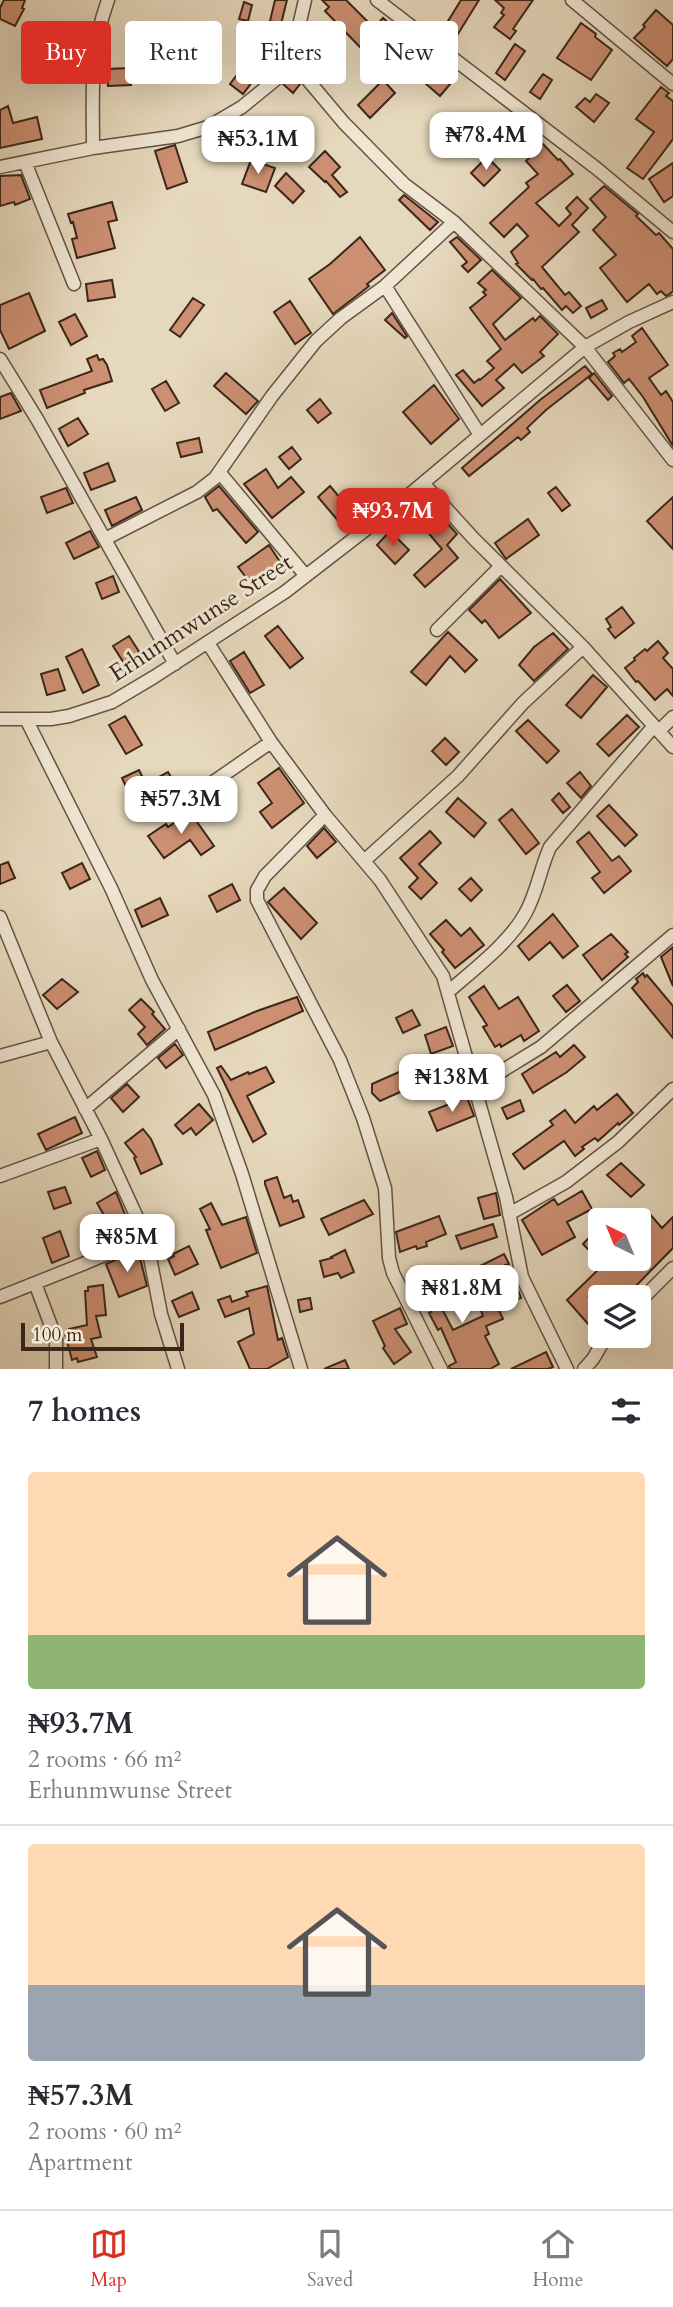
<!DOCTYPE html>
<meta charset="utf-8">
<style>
:root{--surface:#fff;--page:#f2f2f3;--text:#2b2b33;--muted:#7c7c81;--line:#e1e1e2;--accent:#d93025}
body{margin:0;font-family:Cardo,serif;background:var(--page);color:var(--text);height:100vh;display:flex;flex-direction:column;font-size:26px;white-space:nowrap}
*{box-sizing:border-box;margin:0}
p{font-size:23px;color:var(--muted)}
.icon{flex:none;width:38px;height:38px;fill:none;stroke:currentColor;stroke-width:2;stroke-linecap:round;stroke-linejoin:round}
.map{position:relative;height:1369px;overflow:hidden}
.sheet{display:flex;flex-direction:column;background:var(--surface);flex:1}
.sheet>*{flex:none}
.top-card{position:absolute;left:21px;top:21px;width:632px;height:63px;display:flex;gap:14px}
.needle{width:46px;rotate:317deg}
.controls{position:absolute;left:588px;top:1208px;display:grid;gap:14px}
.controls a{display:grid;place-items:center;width:63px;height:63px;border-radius:7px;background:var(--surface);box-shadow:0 7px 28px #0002;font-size:35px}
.scale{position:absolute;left:21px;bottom:18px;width:163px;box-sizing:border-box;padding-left:7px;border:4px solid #3b261a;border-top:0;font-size:19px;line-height:24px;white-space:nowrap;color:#3b261a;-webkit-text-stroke:5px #efe6d3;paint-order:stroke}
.price{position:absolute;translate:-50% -60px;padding:0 16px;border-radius:14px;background:#fff;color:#222;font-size:23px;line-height:46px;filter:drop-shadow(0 2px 4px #0008)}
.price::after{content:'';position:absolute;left:50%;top:42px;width:21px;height:16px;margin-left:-10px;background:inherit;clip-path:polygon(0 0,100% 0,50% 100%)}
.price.active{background:var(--accent);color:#fff}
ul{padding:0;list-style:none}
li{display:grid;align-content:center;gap:14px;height:371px;padding:0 28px}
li+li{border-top:2px solid var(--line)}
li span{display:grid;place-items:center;height:217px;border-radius:7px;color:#555}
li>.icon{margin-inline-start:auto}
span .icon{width:126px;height:126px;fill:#fffc;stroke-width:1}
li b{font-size:30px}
h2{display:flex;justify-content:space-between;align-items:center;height:84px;padding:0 28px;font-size:30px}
.tag{padding:0 24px;border-radius:7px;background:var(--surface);box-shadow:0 7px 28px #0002;font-size:24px;line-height:63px}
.tag.active{background:var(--accent);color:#fff}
.menu{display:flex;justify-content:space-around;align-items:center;height:98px;border-top:2px solid var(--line);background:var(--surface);font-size:19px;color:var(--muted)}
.menu a{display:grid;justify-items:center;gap:4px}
.menu .active{color:var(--accent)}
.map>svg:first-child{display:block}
.building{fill:#cc8f72;stroke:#3b261a;stroke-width:2}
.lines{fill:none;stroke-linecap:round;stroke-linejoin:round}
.minor-casing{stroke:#665242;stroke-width:15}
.minor{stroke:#efe6d3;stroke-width:12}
.labels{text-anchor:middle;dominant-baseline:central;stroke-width:6;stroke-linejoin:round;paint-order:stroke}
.street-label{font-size:24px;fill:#3b261a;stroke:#efe6d3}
</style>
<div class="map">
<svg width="673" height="1369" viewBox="0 0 673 1369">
<rect width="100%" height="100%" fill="#e6d8bc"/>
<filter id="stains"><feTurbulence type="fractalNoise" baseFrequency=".00286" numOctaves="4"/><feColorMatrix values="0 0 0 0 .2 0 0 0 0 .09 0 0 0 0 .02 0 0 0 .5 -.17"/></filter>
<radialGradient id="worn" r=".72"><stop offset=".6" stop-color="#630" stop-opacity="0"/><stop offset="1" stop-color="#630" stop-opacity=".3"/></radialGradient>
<path class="building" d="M4 0H25L22 8 24 9 15 26 0 19V8Z
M275 0H287L281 24 270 21Z
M322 0H346L374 28 383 18 415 47 388 76 325 11 329 7Z
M461 0H479L458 34 445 26Z
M495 0H533L513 29 516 31 510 39 494 27 504 15 501 13 504 8Z
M244 2 252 5 248 21 239 19Z
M656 10 673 25V59L667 66 634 38 645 27 643 25Z
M581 23 596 34 595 37 612 50 591 80 557 58Z
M77 41 80 60 60 63 57 44Z
M515 44 525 51 505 80 496 73Z
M246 63 259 73 243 94 230 84Z
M442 65 456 77 440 96 426 84Z
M130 68 131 85 108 86 107 69Z
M291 74 300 84 293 93 283 84Z
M543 74 552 80 540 99 530 92Z
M383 80 395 93 370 118 358 105Z
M661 87 669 93 666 96 673 101V139L643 179 627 168 654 132 636 119Z
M596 94 609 103 594 122 576 107 585 98 590 102Z
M8 106 13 123 37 117 42 139 0 148V110Z
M282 138 288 145 277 156 270 149Z
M543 144 558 160 560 159 573 174 536 203 559 226 571 214 566 208 577 197 588 208 572 225 579 232 542 267 565 295 569 292 581 306 573 313 566 306 562 310 543 288 541 289 533 279 532 280 516 264 518 263 511 252 528 236 517 224 504 237 490 223 529 187 526 183 538 174 526 161Z
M175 145 187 182 167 189 155 151Z
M325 151 340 167 332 175 347 192 340 197 326 181 325 182 309 167Z
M487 157 500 170 484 186 471 173Z
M251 160 275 168 266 192 242 184Z
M673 163V196L664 202 649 179Z
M286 173 304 191 293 203 275 186Z
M21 175 30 199 15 205 14 202 0 206V176Z
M604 186 638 214 636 216 656 235 659 233 673 249V291L670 294 666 296 661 291 657 294 649 284 627 302 600 268 616 255 593 230 606 217 590 199Z
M404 195 438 222 430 230 399 200Z
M112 202 117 220 108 222 115 248 77 258 72 239 77 238 73 222 71 223 68 214Z
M360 237 385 270 367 284 369 286 359 294 333 314 309 279 330 264Z
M457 237 481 260 468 272 462 266 467 262 450 242Z
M492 270 521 298 493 324 505 340 533 318 535 321 540 316 558 334 540 352 544 356 522 373 514 364 496 380 504 388 482 406 456 375 463 370 474 383 479 379 480 380 494 368 487 361 501 349 470 308 486 295 483 292 486 290 478 283Z
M112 280 115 297 88 301 86 284Z
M29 293 45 331 9 349 0 330V305Z
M193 298 204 305 180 337 170 330Z
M602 300 607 309 591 318 586 308Z
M290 301 311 333 295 344 274 312Z
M392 313 407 336 405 338 385 320Z
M75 314 87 336 71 345 59 322Z
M642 328 668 365 649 378 661 395 666 391 673 402V446L643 397 629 379 624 383 608 362 615 356 613 353 620 349 622 352 636 342 632 336Z
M97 355 99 360 103 359 107 365 112 381 84 390 85 393 47 408 40 390 92 371 87 359Z
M585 366 592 374 546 410 527 428 530 432 521 440 518 437 469 476 462 468 540 400Z
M226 373 258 401 246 414 214 386Z
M594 373 612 396 608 400 589 378Z
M166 381 179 403 165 411 152 389Z
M434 385 459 419 431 444 403 412Z
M11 393 21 411 0 419V397Z
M320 399 331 413 318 423 307 410Z
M78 418 88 434 68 446 59 429Z
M199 438 202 452 181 457 177 443Z
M292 447 301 459 289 469 279 457Z
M108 463 115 481 91 490 84 473Z
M266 469 278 488 291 477 304 492 272 518 244 484Z
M219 486 258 532 246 543 217 509 213 511 205 497Z
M330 486 352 512 340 523 318 497Z
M556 487 570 505 562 511 548 493Z
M66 488 73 503 47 513 41 497Z
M136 497 142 510 112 526 105 510Z
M673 497V549L647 521Z
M429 503 457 534 447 545 458 558 425 587 414 575 442 549 414 516Z
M528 519 539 535 506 559 495 543Z
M90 531 99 547 74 559 66 543Z
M390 531 409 550 395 564 377 545Z
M269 545 284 568 256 590 238 567Z
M113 576 119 592 102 599 96 583Z
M500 579 531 613 499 638 485 620 482 623 469 610Z
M622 607 634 623 615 638 608 629 611 627 606 619Z
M278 626 303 658 290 668 265 636Z
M448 632 477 660 465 672 450 656 426 685 411 672Z
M553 633 568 649 534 681 519 665 534 647Z
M129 636 145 661 129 671 113 646Z
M658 641 668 653 663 658 673 669V696L667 689 655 700 638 681 636 682 625 668 635 660 634 658 645 649 647 651Z
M82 649 99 685 83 693 66 657Z
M244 652 264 685 250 693 230 661Z
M58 669 65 690 47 695 41 674Z
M593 675 607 687 581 718 566 705Z
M627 715 639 727 609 756 597 744Z
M125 716 142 745 126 754 109 725Z
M528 720 559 751 547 763 516 731Z
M445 738 459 752 446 765 432 751Z
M279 768 304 803 272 828 260 812 272 803 258 783Z
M139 770 146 784 168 772 178 789 166 796 162 787 133 801 122 778Z
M580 772 591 786 581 798 567 783Z
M559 793 570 807 563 813 552 800Z
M458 798 486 823 474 837 446 812Z
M609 805 637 835 625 846 597 816Z
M512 809 539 843 526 854 499 820Z
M190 812 214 846 201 855 190 840 164 858 148 836 166 824 168 827Z
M324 828 336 842 317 858 307 846Z
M430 831 441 843 419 864 437 883 421 899 409 887 418 878 400 858Z
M589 832 612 861 619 856 631 871 604 893 592 878 600 872 577 842Z
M8 862 15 878 0 884V865Z
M82 863 90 879 70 889 62 873Z
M471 878 482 890 471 901 459 889Z
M232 884 240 900 217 912 209 896Z
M284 888 317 923 301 939 268 902Z
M160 898 168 915 142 927 135 910Z
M553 914 578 946 563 958 550 942 529 960 518 946Z
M446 920 461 936 470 928 484 945 455 968 442 952 444 950 430 934Z
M611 934 628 952 625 954 628 957 602 980 583 955Z
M673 947V986L661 957Z
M643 973 645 977 647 975 673 1006V1038L632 988 638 982 636 979Z
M62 979 78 992 57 1009 43 995Z
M567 985 580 1001 566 1012 553 996Z
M484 986 499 1009 518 997 539 1031 524 1041 521 1035 501 1047 500 1044 495 1047 483 1027 487 1025 469 997Z
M297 997 303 1011 215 1050 208 1032 257 1011Z
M141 999 154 1012 152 1014 165 1029 147 1045 138 1034 145 1027 129 1010Z
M412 1010 420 1025 403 1033 396 1018Z
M446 1027 453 1046 431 1054 425 1035Z
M175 1044 183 1055 166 1068 158 1058Z
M574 1045 585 1057 567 1072 533 1093 522 1074 556 1052 560 1057Z
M221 1066 231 1080 248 1072 249 1074 266 1067 274 1082 247 1096 266 1134 253 1142 217 1068Z
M408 1068 416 1085 380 1101 372 1093V1084Z
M127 1084 139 1097 123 1112 111 1098Z
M617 1094 633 1113 619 1125 618 1123 598 1141 595 1138 582 1147 584 1149 575 1156 564 1141 524 1169 513 1154 553 1125 550 1121 565 1110 575 1123 594 1106 597 1110Z
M467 1097 474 1116 437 1131 429 1112Z
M520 1100 524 1111 507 1119 502 1108Z
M199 1104 213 1120 196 1135 191 1128 183 1134 175 1125Z
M75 1117 82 1133 46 1150 38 1134Z
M143 1129 151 1139 162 1164 141 1174 134 1158 136 1157 125 1143Z
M97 1151 105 1170 91 1177 82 1158Z
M621 1163 644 1185 631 1197 607 1175Z
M277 1177 284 1198 291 1195 293 1202 298 1200 304 1217 280 1226 265 1184V1181Z
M65 1187 71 1203 54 1209 48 1192Z
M582 1191 592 1209 567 1222 575 1237 542 1255 522 1220 554 1199 558 1205Z
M116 1192 132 1232 109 1243 101 1229 109 1224 97 1203Z
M496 1193 500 1215 484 1219 478 1198Z
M364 1200 373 1214 329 1235 321 1219Z
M211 1203 222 1225 246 1217 257 1253 221 1268 206 1230 210 1229 200 1209Z
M648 1212 662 1228 673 1217V1248L625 1297H589L600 1310V1329L596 1333 567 1300 603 1265 583 1244 600 1226V1258H639V1221Z
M439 1216 446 1234 426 1242 427 1246 417 1249 416 1246 400 1252 396 1232Z
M493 1224 497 1237 461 1249 456 1236Z
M60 1231 69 1256 52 1263 43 1238Z
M189 1246 198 1264 175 1275 168 1259 174 1256 173 1254Z
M138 1250 147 1286 119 1297 106 1264Z
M345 1250 354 1272 341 1278 338 1273 324 1277 320 1261 332 1258 331 1257Z
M504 1254 509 1264 505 1265 508 1272 500 1276 496 1270 483 1277 478 1267Z
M452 1266 462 1283 437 1299 453 1330 483 1316 479 1306 494 1299 503 1319 486 1326 489 1334 485 1336 499 1364 490 1369H450L449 1366 456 1362 441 1328 438 1330 429 1313 431 1312 417 1289Z
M103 1285 106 1315 96 1316 101 1337 91 1339 97 1357 78 1362 77 1358 72 1360 65 1334 70 1333 69 1329 87 1325 85 1291H88V1287Z
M267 1286 278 1340 282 1338 288 1357 267 1369H250L238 1342 254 1334 249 1308 225 1317 218 1300 230 1296 232 1302 248 1296 246 1292Z
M517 1287 521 1298 512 1301 508 1290Z
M192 1292 199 1309 179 1317 172 1301Z
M310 1298 312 1309 300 1312 298 1300Z
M400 1308 407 1324 395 1329 411 1352 394 1364 383 1348 385 1346 373 1321Z
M546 1352 553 1367 548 1369H511Z
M345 1360 349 1369H324Z"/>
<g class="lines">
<g class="minor-casing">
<path id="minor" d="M377 0 596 168 673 232
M572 0 673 84
M291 60 344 123 404 184 454 222 585 347 673 460
M93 148C93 94 89 52 108 0
M25 162 74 284
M0 167 93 148 178 136 208 127 242 107 275 80 291 60 305 0
M385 286 480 435
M0 359 37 419 175 664
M220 473 306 576
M423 483 474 539 583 647 673 747
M105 539 197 492 215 478 272 396 316 341 341 318 385 286 454 222
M437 630 501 566
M208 643 271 742 325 815 380 880 443 976 506 1197 522 1277 567 1369
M0 719H51L69 716 112 702 154 677 285 592 391 510 585 347 629 322 673 302
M26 719 111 888 152 980 214 1095 242 1174 301 1369
M659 731 673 717
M173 810 271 742
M325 815 265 876 257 890V900L340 1060 363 1118 385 1188 389 1258 393 1273 441 1369
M365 860 458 776 523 703 583 647
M0 917 51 1042 101 1139 146 1237 161 1314 178 1369
M448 992C473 970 509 943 525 914 537 893 540 869 550 847L654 726
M0 1056 51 1042
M476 1087 541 1047 673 935
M85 1109 179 1029
M0 1176 101 1139
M509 1214 566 1182 618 1142 673 1089
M35 1283 56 1339V1369
M0 1297 83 1264 146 1237
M639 1302 673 1268
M584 1369 593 1359 607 1335"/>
</g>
<use href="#minor" class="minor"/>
</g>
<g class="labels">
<g class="street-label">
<text transform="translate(201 618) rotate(-33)">Erhunmwunse Street</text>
</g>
</g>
<rect width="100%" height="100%" filter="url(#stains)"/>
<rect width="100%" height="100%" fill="url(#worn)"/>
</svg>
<div class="controls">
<a><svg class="needle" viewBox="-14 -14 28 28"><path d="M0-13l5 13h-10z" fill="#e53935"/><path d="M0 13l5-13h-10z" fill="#7c7c81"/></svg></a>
<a><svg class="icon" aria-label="layers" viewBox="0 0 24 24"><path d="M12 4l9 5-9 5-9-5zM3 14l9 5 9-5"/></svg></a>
</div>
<div class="scale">100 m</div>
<b class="price" style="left:486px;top:172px">₦78.4M</b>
<b class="price" style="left:258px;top:176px">₦53.1M</b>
<b class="price active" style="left:393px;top:548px">₦93.7M</b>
<b class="price" style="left:181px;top:836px">₦57.3M</b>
<b class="price" style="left:452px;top:1114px">₦138M</b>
<b class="price" style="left:127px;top:1274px">₦85M</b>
<b class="price" style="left:462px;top:1325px">₦81.8M</b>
<div class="top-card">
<a class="tag active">Buy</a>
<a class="tag">Rent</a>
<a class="tag">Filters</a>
<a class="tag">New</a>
</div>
</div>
<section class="sheet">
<h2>7 homes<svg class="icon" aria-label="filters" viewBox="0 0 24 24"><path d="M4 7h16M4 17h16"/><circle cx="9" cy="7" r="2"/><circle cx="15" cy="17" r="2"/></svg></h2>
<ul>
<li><span style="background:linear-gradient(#ffd9b3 75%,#8fb573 0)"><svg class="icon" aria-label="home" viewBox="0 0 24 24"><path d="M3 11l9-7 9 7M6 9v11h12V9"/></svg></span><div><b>₦93.7M</b><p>2 rooms · 66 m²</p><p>Erhunmwunse Street</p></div></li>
<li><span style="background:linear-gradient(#ffd9b3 65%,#9aa5b1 0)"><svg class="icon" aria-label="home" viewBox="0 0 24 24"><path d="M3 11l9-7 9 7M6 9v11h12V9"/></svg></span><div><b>₦57.3M</b><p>2 rooms · 60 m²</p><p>Apartment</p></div></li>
</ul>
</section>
<nav class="menu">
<a class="active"><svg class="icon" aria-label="map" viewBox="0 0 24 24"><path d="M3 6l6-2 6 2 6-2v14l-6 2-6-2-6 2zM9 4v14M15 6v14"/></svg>Map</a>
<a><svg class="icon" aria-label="saved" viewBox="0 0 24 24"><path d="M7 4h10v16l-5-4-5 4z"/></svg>Saved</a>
<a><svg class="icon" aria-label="home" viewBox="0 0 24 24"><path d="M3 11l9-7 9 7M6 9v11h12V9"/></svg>Home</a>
</nav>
